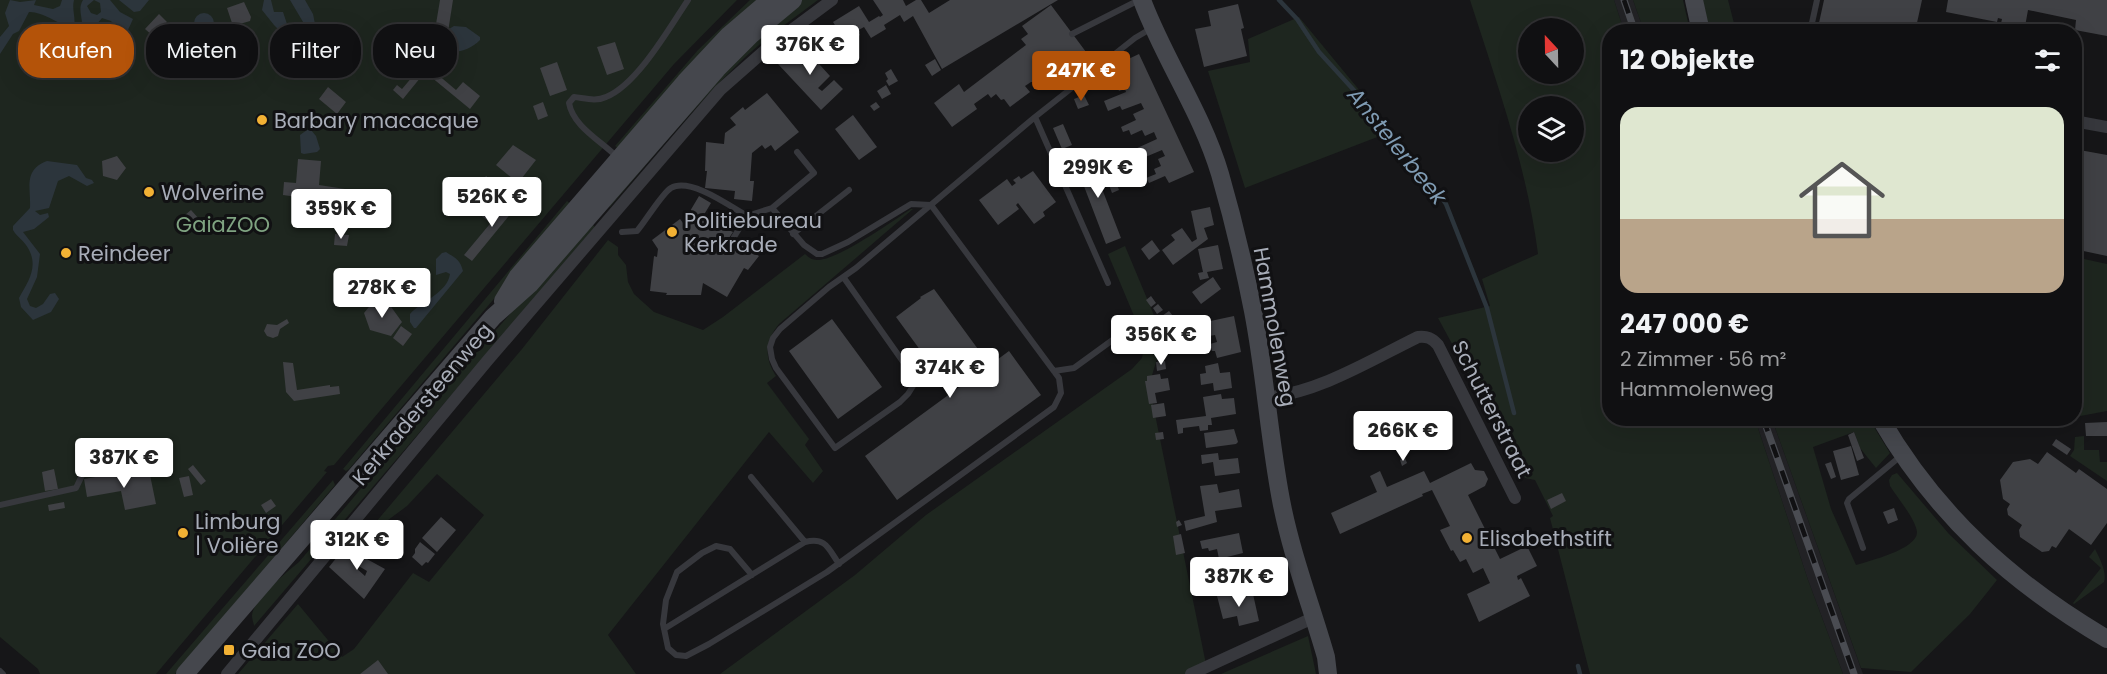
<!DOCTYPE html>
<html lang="de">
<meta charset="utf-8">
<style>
:root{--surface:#101012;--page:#1e1e20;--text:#f1f3f6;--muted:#9c9d9f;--line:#303032;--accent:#b45309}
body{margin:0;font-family:Poppins,sans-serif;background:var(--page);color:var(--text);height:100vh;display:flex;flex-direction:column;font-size:22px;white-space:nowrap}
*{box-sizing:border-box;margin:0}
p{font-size:20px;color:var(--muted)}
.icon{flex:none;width:33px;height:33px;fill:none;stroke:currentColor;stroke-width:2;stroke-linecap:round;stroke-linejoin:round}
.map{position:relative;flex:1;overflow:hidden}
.side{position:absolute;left:1602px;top:24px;width:480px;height:402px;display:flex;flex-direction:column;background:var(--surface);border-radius:24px;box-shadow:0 6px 24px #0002,0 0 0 2px var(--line)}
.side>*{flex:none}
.banner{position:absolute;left:18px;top:24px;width:570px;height:54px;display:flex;gap:12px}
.needle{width:39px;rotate:338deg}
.buttons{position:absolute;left:1518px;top:18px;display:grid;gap:12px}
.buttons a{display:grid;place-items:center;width:66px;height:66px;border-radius:50%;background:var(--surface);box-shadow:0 6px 24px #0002,0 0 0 2px var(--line);font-size:30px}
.price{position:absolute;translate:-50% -51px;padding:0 14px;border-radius:6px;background:#fff;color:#222;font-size:20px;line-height:39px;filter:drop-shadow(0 2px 3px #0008)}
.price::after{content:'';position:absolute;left:50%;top:36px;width:18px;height:14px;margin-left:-9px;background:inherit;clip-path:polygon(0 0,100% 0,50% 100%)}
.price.selected{background:var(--accent);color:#fff}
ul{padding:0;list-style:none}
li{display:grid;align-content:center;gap:12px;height:318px;padding:0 18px}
li span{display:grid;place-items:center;height:186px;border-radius:18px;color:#555}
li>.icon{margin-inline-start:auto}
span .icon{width:108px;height:108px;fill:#fffc;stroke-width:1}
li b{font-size:26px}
h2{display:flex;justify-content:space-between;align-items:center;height:72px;padding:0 18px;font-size:26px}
.chip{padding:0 21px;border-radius:24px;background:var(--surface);box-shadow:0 6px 24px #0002,0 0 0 2px var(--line);font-size:21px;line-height:54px}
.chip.selected{background:var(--accent);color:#fff}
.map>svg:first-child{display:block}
.built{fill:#222225}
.green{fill:#1e261f;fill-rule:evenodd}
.water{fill:#2c353c;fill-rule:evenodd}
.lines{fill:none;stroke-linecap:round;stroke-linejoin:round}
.stream{stroke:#2c353c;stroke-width:4.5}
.building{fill:#404145;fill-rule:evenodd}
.lane{stroke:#37383d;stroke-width:6}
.street{stroke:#37383d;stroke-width:12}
.secondary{stroke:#45474d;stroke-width:18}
.rail-casing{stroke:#4a4c52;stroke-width:7}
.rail{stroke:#111113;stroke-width:4.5;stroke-dasharray:14;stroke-linecap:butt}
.poi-dot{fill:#f2b134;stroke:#111113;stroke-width:2}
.labels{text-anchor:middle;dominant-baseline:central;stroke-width:6;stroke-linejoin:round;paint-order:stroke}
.poi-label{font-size:21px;fill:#a8adb8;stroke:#111113;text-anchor:start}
.park-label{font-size:21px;fill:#7fa381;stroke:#111113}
.street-label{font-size:21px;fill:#a8adb8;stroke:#111113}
.water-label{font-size:22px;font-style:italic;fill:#7f9bb3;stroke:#111113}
</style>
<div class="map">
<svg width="2107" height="674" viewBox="0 0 2107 674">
<rect width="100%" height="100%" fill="#161618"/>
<path class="built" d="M1614 0H1633L1644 31H1624Z
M1755 419H1772L1863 674H1843L1808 580Z"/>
<path class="green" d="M0 0H737L674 64 334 465 328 466 324 471 327 472 156 674H40L38 669 0 637Z
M750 0H758L620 150 615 146 698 50Z
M800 0H818C791 20 763 40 739 63 693 108 652 158 610 207L606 203 692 103Z
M1470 0H1614L1624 31 1610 32V418L1755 419 1808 580 1843 674H1590L1550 518 1553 516 1535 480 1525 478 1438 318 1490 306 1482 279 1538 254C1527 167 1497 84 1470 0ZM1528 28H1574V74H1528ZM1528 106H1574V152H1528Z
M1633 0H1683L1690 31H1644Z
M1703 0H1728L1736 31H1709Z
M1299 17 1393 131 1245 188 1208 71 1250 62 1248 39Z
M567 201 573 206 349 469 346 471 343 469Z
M911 209H913L779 324C765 341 764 358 776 376L767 383 809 439 805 445 823 471 813 483 769 432 608 635 636 674H238L298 604 342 657 354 649 413 573 429 582 484 515 437 474 407 506 376 529 365 535 522 349 608 240 618 247V255L626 265 628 282 634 294 654 312 703 330 723 317 805 254C808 257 812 260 817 260 836 261 893 221 911 209Z
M590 222 595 227 254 626C254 624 252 619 252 616 252 600 287 572 299 562L456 376Z
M1125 246 1166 344 1157 359 1149 385 1207 669 1195 674H720L855 575 926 515 1132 369 1142 358 1145 342 1108 254Z
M2075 257 2107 264V411L2075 417Z
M1772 419H1869L1890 453 1876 468 1860 448 1854 432 1813 447 1831 509 1856 565C1869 561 1918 549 1917 532 1916 520 1897 497 1890 486L1889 480 1892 475 1897 473 1949 534 1997 580 1970 614 1911 672 1861 668Z
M1977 419H2069C2035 429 2012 426 1977 419Z
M2084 436V450H2099L2100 462H2107V481L2070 456 2074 450 2075 437Z
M333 480 335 485 175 674H166Z
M2095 549C2100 559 2107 572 2104 582L2074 604 2073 603 2101 568 2089 557Z
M1308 636 1316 674H1221Z"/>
<path class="water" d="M10 0 20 2 36 0 34 5 53 9 60 6 62 0H74C71 11 78 21 72 31 62 24 40 11 29 12L19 31 13 34 0 54V37L9 26 5 13Z
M83 0H110L120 12 133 19C127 33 120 47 104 48 98 49 95 50 90 46L87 35 80 32C86 21 76 11 83 0ZM94 0 100 3 101 12 97 15 91 13 87 6ZM102 18 111 21 117 28 115 37 111 39C102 39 99 32 96 25Z
M119 0H149L140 11 134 12Z
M264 0H271L274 12H283L287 24 300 31V34L297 43H292L274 25 262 10Z
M290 0H305L313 14 315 24 313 27H306Z
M194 23a10 10 0 1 1 20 0a10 10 0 1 1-20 0Z
M454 26 466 27 480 37V40C469 51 454 55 440 49L437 42 438 36 441 34H450L449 29Z
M307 130H311L316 136 320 149 317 152 304 154 301 153 300 135Z
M47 161 77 165 86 178 92 180 94 183 87 186 69 176 58 181 49 208 35 211 40 215 48 213 49 217 34 229 23 232 40 254 37 277 27 299 30 306 36 308 43 304 50 294 55 293 59 299 51 312 33 320 21 307 19 298C29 280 40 265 26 245 22 239 16 236 13 230V226L30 208C31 188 23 170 47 161Z
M446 252C455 258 460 259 463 271L416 328H414L410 322V314C422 301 447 293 450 274L446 272 436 275V259L442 253Z"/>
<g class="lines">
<path class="stream" d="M1279 0 1297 19 1319 52 1361 98 1393 141 1433 186 1446 204 1487 308 1514 413
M1578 666 1580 674"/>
</g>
<path class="building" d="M440 0H453L448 32 435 30Z
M873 0H903L906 6 916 0H921L929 13 950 0H1058L942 69 913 16 904 22 900 15 884 25 886 29 871 38 864 27 857 31 860 35 846 43 833 22 859 6 869 22 879 16 880 17 883 15Z
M1824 0H1922L1915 32H1817Z
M1948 0H2107V36L2075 30 2076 20 2028 10 2024 32H1999L2002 19 1998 18 1997 22 1946 12Z
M244 2 251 17 250 21 233 26 227 8Z
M1238 4 1244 28 1241 29 1247 56 1204 67 1195 29 1211 26 1208 11Z
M1051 5 1092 60 1063 82 1056 73 1049 77 1044 71 1037 77 1036 82H1031L1025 86 1030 92 1010 107 1004 99 1001 100 996 94 991 98 988 94 974 104 977 109 952 127 934 103 959 84 964 92 1026 45 1021 39 1028 34 1022 26Z
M159 14 167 22 153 36 145 29Z
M826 27 832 35 829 37 832 41 836 39 845 52 833 62 813 37Z
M615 42 624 69 607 75 597 47Z
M800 43 830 76 818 88 822 91 834 80 843 89 821 110 778 64Z
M1139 54 1194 172 1169 183 1165 176 1149 183 1146 178 1156 174 1154 169 1161 166 1158 159 1165 156 1162 150 1136 161 1134 156 1138 154 1135 149 1157 139 1154 132 1145 136 1142 130 1131 135 1129 130 1123 132 1121 127 1136 120 1133 114 1144 109 1141 103 1122 110 1120 106 1108 111 1104 101 1126 92 1125 89 1119 91 1114 80 1109 82 1106 77 1125 69 1122 62Z
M935 59 941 70 932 76 925 65Z
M557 62 567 90 550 96 540 68Z
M424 63 456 90 463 82 480 96 470 109 425 72 403 99 393 90 397 85 402 89Z
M891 69 898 81 889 86 886 81 888 79 885 73Z
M886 85 891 94 882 99 877 91Z
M328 87 346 102 337 114 319 99Z
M767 93 799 132 775 151 771 145 765 149 762 145 752 153 750 181H754L752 201 734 199 735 191 705 188 707 171H705L706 142 724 144 725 133 736 125 730 118 743 107 745 110Z
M1084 95 1089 105 1078 109 1074 99Z
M543 102 548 116 538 120 533 106Z
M876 102 880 107 874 111 870 106Z
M853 115 877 147 859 160 835 129Z
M1063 124 1072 145 1062 149 1053 128Z
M513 145 536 160 518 183 496 165Z
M2074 149 2107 155V256L2074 249Z
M1089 155 1121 238 1106 244 1074 160Z
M117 156 126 168 117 180 103 176 102 161Z
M298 159 321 161 319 185 345 189 341 224 334 223 337 197 318 194V200L283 195 284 182 296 183Z
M1033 171 1056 202 1043 212 1045 216 1034 224 1018 203 1016 205 1019 209 998 225 979 200 1007 179 1012 186 1016 183 1013 180 1019 176 1021 179Z
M486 176 511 195 489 222 465 202Z
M1116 182 1119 190 1112 193 1109 185Z
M514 195 521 201 472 261 464 255Z
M699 196 711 203 702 218 733 232 729 238 759 256 748 270 744 268 727 297 703 283 701 295H666L667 293 650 291 654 256 657 257 658 249 652 240 680 219 683 223Z
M1210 207 1214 225 1204 228 1208 239 1173 265 1162 250 1175 240 1171 235 1182 228 1192 242 1197 239 1191 211Z
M191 210 200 220 189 230 179 220Z
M335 234 349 235 347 246 334 245Z
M1152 240 1160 251 1149 260 1141 249Z
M1218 245 1223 269 1207 272 1209 278 1200 280 1198 273 1203 272 1198 249Z
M1213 277 1221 289 1201 304 1192 292Z
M934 289 983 356 979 359 986 368 1009 351 1041 395 897 500 865 456 962 385 955 376 945 384 896 317 921 298 920 297Z
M1151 296 1156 303 1151 307 1146 300Z
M373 302 389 304 402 322 391 336 370 330 364 313Z
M1158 304 1163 310 1157 314 1153 308Z
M1169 311 1177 321 1167 328 1159 318Z
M1234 316 1241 352 1217 358 1215 351H1212L1210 344 1217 342 1215 335 1203 337 1201 323Z
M287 319 289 323 280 329 278 336 273 338 267 336 264 331 267 324 277 325Z
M832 319 882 387 838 419 789 351Z
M1184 321 1190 328 1180 337 1174 330Z
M401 326 412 334 403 346 393 338Z
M1165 361 1166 369 1157 371 1156 362Z
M283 362 293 363 297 390 330 385V387L339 386 340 394 294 401 286 392Z
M1218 363 1220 373 1230 372 1232 388 1214 391 1213 383 1201 385 1200 374 1206 373 1205 366Z
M1160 374 1161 379 1168 378 1170 390 1155 393 1157 403 1149 404 1145 381H1147V376Z
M1221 394 1222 399 1234 398 1236 414 1211 418 1212 425H1208V430L1200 431 1199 426 1183 428V433L1178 434 1176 420 1206 416 1203 397Z
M1164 403 1166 416 1153 418 1151 405Z
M2107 422V436H2086L2085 423Z
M1234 429 1238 442 1236 444 1206 448 1204 433Z
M1163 432 1164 439 1156 440 1155 433Z
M1854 432 1864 458 1857 461 1848 435Z
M2056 439 2071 449 2067 455 2052 445Z
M1851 446 1859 475 1841 480 1833 451Z
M2047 452 2076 473 2079 469 2107 489V523L2091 545 2069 529 2056 548 2052 546 2049 551 2042 552 2020 537 2019 530 2022 525 2008 515 2007 509 2010 504 2003 499 2000 480 2013 462 2030 459 2038 464Z
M1218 453 1219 460 1238 458 1240 473 1215 476 1213 462 1202 464 1201 455Z
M1405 458 1407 463 1402 466 1400 460Z
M1831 462 1836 477 1831 479 1825 464Z
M1471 463 1475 470 1484 471 1488 479 1485 486 1468 495 1500 559 1527 546 1537 566 1517 576 1518 580 1521 578 1530 596 1479 622 1467 594 1490 583 1483 568 1473 573 1466 559 1460 562 1453 550 1451 551 1440 530 1450 526 1432 490 1422 494 1423 496 1340 534 1331 513 1377 492 1370 476 1380 471 1387 487 1424 471 1430 483Z
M193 465 206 481 201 485 188 469Z
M54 469 58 489 45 491 42 472Z
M118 473 119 478 142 473 143 477 150 475 156 504 125 510 121 491 87 497 84 479Z
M189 476 193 495 184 497 179 478Z
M1217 484 1219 493 1239 489 1242 507 1215 511 1217 522 1186 531 1184 521 1205 516 1200 486Z
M1562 493 1566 501 1551 509 1547 500Z
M271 499 276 506 266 513 261 505Z
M64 502 65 508 49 511 48 505Z
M1894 508 1898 520 1888 524 1883 512Z
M441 517 456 530 437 552 422 538Z
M1179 520 1182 525 1177 527 1176 522Z
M1239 533 1243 553 1219 559 1217 549 1209 551 1208 548 1202 549 1200 541Z
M1181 534 1185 553 1176 555 1173 536Z
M420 542 435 554 428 563 426 562 422 566 412 557 415 553V549Z
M345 547 385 569 364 599 329 567ZM357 565 367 571 365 576 355 567Z
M1235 592 1236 599 1253 594 1259 621 1239 626 1237 616 1223 619 1217 596Z
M378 660 388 674H360Z"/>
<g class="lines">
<path class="lane" d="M1810 32 1817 0
M1072 34 1139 0
M1035 117 1108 283
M618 158C603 142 573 127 569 103L574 97C584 98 596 102 606 97 637 85 670 27 688 0
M772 208 814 173 797 152
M622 232 637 231C645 222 663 192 671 188 690 177 730 206 747 216L772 208 804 245 817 254H822L848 242 911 204 931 205 1059 378 1061 393 1054 407 827 572 709 644 686 656 676 655 668 648 663 624 666 600 677 572 702 553 716 546 730 549 752 575
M793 234 849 190
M734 237 747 216
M844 278 911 373 913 386 908 394 900 402 835 448 776 368 772 359 770 347 773 338 780 329 829 287 856 268 1035 117 1135 38 1152 28
M1054 371 1074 368 1118 336
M751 477 805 542
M0 505 76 488 95 448
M1863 548 1847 503 1849 499 1902 455
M664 629 805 542C826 537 828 548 839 564
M0 671 3 674"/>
<path class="street" d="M2074 121 2107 127
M1265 398C1320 392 1369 361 1418 337 1427 336 1432 338 1438 345L1515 498
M227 674 488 360 720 90 770 46 832 0
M1191 674 1315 617"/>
<path class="secondary" d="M1142 0C1164 59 1202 113 1220 174 1233 219 1244 265 1253 311 1265 373 1269 437 1281 500 1291 553 1311 605 1326 657L1328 674
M1694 0 1701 32
M503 301 518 276 685 82 729 35 770 0
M1880 418C1936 515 2012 583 2107 639
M185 674 493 317 530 284 717 69 752 34 793 0"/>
<g class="rail-casing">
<path id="rail" d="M1624 0 1635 32
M1763 418 1854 674"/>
</g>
<use href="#rail" class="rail"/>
</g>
<g class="poi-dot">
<circle cx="262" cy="120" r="6"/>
<circle cx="149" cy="192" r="6"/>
<circle cx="672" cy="232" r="6"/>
<circle cx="66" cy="253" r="6"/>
<circle cx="183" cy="533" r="6"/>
<circle cx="1467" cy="538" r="6"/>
<rect x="223" y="644" width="12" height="12" rx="3"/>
</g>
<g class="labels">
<g class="poi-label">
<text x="274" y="120">Barbary macacque</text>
<text x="161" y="192">Wolverine</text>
<text x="684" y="220">Politiebureau<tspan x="684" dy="24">Kerkrade</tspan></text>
<text x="78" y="253">Reindeer</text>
<text x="195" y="521">Limburg<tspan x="195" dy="24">| Volière</tspan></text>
<text x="1479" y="538">Elisabethstift</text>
<text x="241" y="650">Gaia ZOO</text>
</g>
<g class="park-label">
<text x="223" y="224">GaiaZOO</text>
</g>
<g class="street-label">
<text transform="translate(1275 327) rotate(80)">Hammolenweg</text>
<text transform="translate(422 404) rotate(-50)">Kerkradersteenweg</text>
<text transform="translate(1492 409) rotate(63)">Schutterstraat</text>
</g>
<g class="water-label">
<text transform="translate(1397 146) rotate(51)">Anstelerbeek</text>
</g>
</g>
</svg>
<div class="buttons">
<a><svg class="needle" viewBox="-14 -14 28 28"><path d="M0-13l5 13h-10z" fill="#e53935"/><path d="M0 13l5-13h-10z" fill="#9c9d9f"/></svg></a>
<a><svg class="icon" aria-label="layers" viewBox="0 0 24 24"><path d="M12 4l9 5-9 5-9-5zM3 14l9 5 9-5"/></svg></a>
</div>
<b class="price" style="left:810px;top:76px">376K €</b>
<b class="price selected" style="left:1081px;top:102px">247K €</b>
<b class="price" style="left:1098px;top:199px">299K €</b>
<b class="price" style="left:492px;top:228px">526K €</b>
<b class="price" style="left:341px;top:240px">359K €</b>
<b class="price" style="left:382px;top:319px">278K €</b>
<b class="price" style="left:1161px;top:366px">356K €</b>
<b class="price" style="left:950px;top:399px">374K €</b>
<b class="price" style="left:1403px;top:462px">266K €</b>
<b class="price" style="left:124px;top:489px">387K €</b>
<b class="price" style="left:357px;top:571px">312K €</b>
<b class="price" style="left:1239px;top:608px">387K €</b>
<div class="banner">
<a class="chip selected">Kaufen</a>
<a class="chip">Mieten</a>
<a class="chip">Filter</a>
<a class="chip">Neu</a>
</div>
<section class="side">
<h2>12 Objekte<svg class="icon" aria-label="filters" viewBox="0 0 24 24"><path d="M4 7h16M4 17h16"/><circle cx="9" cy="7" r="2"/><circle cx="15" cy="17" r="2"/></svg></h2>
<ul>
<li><span style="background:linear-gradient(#dfe7d0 60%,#b9a48a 0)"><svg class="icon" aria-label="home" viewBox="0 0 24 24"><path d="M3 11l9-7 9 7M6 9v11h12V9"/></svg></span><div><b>247 000 €</b><p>2 Zimmer · 56 m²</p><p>Hammolenweg</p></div></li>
</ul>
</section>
</div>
